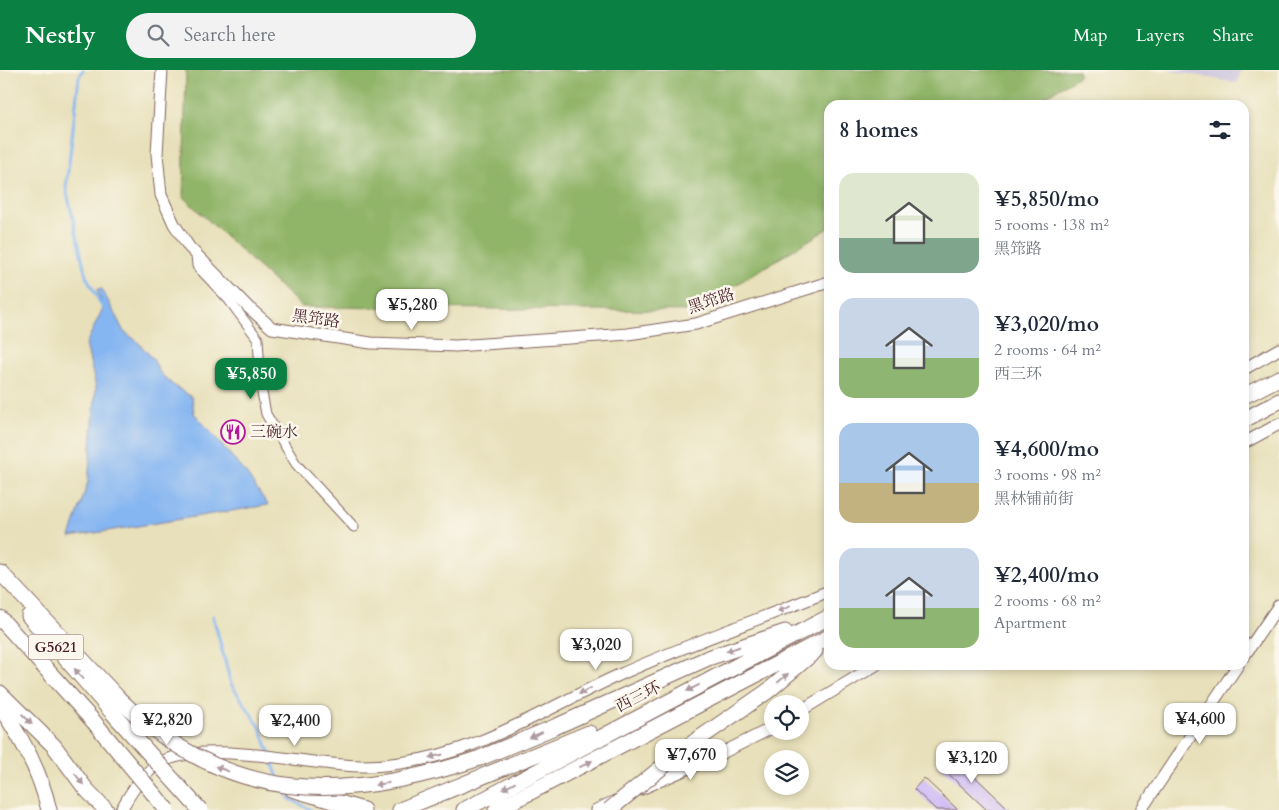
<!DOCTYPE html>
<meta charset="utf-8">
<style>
:root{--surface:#fff;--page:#f2f2f3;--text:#1f2937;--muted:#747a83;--accent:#0b8043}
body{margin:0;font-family:Cardo,"Noto Serif SC",serif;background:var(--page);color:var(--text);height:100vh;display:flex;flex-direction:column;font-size:19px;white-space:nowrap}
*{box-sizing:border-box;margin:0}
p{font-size:16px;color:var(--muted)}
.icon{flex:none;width:28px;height:28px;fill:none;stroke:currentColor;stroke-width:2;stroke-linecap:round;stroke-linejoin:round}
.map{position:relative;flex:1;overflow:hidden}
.sheet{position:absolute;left:824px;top:30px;width:425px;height:570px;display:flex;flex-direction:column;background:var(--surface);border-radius:15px;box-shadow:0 2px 8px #0003}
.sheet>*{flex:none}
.buttons{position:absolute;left:764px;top:625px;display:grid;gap:10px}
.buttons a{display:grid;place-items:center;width:45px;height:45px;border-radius:50%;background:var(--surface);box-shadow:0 2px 8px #0003;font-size:25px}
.price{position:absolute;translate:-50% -42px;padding:0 11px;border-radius:10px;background:#fff;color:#222;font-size:16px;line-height:32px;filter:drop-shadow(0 1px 2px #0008)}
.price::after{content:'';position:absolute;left:50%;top:30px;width:15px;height:11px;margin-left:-8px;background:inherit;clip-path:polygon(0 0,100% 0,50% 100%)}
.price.active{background:var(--accent);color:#fff}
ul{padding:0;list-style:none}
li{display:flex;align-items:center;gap:15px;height:125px;padding:0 15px}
li span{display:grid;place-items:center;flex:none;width:140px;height:100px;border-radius:15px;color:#555}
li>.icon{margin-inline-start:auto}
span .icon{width:60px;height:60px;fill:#fffc;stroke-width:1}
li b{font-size:21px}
h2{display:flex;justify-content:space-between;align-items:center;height:60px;padding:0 15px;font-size:21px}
header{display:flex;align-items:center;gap:30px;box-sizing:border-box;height:70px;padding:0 25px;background:var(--accent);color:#fff}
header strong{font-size:24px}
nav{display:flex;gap:28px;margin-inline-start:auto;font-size:18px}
.search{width:350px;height:45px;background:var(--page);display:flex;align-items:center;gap:12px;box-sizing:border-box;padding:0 18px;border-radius:28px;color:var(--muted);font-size:19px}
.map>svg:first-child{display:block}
.industrial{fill:#c6c0da}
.forest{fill:#90b468;stroke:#6d6a4a}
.water{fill:#86b6f1;stroke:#686a8e}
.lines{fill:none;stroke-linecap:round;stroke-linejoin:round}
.stream{stroke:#86b6f1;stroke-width:3}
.building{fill:#c9b4f6}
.street-casing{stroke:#81635d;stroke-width:11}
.secondary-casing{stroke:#81635d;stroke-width:13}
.highway-casing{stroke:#81635d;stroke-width:17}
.street{stroke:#fff;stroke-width:9}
.secondary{stroke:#fff;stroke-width:11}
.highway{stroke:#fff;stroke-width:15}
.highway-bridge-casing{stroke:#81635d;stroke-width:17;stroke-linecap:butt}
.highway-bridge{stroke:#fff;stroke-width:15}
.oneway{fill:#ae9aa0}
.labels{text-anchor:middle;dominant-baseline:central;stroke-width:5;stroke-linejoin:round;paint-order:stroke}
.shield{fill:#fbf7ec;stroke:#7f6065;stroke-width:1}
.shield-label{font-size:15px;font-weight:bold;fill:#4a1f2b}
.street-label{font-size:16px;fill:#4a1f2b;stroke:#fbf7ec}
.poi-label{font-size:16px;fill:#4a1f2b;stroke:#fbf7ec;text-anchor:start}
</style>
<header>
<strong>Nestly</strong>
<div class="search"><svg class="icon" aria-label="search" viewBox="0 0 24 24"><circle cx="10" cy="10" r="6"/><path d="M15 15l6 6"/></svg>Search here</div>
<nav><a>Map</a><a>Layers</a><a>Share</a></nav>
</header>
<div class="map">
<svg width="1279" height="740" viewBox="0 0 1279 740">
<rect width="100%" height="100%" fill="#fbf7ec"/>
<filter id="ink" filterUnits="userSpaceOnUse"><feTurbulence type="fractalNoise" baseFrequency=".02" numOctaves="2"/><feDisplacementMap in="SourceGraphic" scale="10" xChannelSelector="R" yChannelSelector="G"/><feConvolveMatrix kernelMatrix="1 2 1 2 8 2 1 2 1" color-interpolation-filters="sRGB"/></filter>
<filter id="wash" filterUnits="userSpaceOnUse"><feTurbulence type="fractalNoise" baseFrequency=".0096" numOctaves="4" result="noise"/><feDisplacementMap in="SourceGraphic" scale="20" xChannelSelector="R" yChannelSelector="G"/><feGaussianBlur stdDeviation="1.12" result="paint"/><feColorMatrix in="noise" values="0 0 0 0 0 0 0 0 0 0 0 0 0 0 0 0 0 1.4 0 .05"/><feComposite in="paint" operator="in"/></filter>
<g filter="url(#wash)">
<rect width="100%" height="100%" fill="#e8e0ba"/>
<path class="industrial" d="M1166 0H1241L1237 13Z"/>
<path class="forest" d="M186 0H1078L1079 6 1031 35H829V158L693 241 302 237 183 127Z"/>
<path class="water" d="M97 219H102L124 262 137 271 153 289 160 303 173 315 192 327 194 343 246 403 268 435 70 467 88 412 96 317 86 274 103 238Z"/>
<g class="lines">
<path class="stream" d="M83 0 79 7 66 118 86 206 103 238
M213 546 231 614 260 657 270 685
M272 691 278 708
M286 723 290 729 311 740"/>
</g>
<g id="blocks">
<path class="building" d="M950 683 1010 740H987L939 695Z
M924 708 958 740H936L914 719Z"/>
</g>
</g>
<g filter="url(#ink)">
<use href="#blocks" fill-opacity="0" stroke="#81635d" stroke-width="1"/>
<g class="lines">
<g class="street-casing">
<path id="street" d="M196 184 197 196 229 230 258 269 261 317 266 344 296 394 354 457"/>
</g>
<g class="secondary-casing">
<path id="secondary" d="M162 0 157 84 161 125 174 154 189 177 248 237 272 258 371 273 456 276 628 264 696 254 829 212
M1244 299 1279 279
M1244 373 1279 354
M1244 586 1279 535
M800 641 876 595
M641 719 716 686 772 658
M121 740C131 722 142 704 160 693 196 670 298 692 343 695 362 697 381 696 400 693 479 683 546 638 617 606 687 574 759 550 829 521
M596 740 615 731
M1141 740 1238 595"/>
</g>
<g class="highway-casing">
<path id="highway" d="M1244 326 1279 308
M1244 350 1279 331
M0 502 119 629
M29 546 111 641
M0 548 94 652
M0 623 54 676 85 718 106 740
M0 637C23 669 40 701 49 740
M687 677 768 621 815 581
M480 688 557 656 708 588 785 562
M292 719 363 740
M400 740 589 663
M464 740 829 547
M496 740 829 567"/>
</g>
<use href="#street" class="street"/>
<use href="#secondary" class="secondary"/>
<use href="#highway" class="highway"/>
<g class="highway-bridge-casing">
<path id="highway-bridge" d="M119 629C227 735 343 734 480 688
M111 641 200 740
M94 652 167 740
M609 740 687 677"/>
</g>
<use href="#highway-bridge" class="highway-bridge"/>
</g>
<defs><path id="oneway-solid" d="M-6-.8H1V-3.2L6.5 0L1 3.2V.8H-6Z" transform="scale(1.25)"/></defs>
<g class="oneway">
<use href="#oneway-solid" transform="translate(784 539) rotate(158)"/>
<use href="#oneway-solid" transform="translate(733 579) rotate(161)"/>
<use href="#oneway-solid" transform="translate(79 604) rotate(-131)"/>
<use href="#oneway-solid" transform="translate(783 608) rotate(-40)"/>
<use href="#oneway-solid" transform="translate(693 618) rotate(153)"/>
<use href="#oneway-solid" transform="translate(585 621) rotate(153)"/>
<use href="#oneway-solid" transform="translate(27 649) rotate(44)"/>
<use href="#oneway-solid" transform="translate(536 665) rotate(156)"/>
<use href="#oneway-solid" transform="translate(436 686) rotate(168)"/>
<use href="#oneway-solid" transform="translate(586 694) rotate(-27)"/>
<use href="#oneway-solid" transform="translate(222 699) rotate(-159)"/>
<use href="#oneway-solid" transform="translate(79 709) rotate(53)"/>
<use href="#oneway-solid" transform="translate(382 714) rotate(171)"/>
<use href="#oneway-solid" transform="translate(509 716) rotate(152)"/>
</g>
</g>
<defs>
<g id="restaurant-ring" transform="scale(1.25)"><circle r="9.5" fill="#fbf7ec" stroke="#b5179e" stroke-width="1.5"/><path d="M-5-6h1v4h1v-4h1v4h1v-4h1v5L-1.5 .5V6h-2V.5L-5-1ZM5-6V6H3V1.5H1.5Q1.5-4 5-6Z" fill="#b5179e"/></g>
</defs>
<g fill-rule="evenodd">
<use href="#restaurant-ring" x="233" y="362"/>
</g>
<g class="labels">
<rect class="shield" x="28.5" y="564.5" width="55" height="25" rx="4"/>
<g class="shield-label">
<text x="56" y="577">G5621</text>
</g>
<g class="street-label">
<text transform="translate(711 231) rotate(-18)">黑筇路</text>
<text transform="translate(316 249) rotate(8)">黑筇路</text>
<text transform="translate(638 627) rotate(-27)">西三环</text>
</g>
<g class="poi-label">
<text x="250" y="362">三碗水</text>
</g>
</g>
</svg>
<div class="buttons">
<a><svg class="icon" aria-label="locate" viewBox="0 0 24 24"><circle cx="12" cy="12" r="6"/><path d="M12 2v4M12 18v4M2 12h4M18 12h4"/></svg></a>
<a><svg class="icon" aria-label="layers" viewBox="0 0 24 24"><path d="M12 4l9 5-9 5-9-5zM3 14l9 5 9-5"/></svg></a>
</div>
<b class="price" style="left:412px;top:261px">¥5,280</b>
<b class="price active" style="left:251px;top:330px">¥5,850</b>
<b class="price" style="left:596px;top:601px">¥3,020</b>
<b class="price" style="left:1200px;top:675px">¥4,600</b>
<b class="price" style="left:167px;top:676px">¥2,820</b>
<b class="price" style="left:295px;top:677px">¥2,400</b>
<b class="price" style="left:691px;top:711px">¥7,670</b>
<b class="price" style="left:972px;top:714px">¥3,120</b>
<section class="sheet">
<h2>8 homes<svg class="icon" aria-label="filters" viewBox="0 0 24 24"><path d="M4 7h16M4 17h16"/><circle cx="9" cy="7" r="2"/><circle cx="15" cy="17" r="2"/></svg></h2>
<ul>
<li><span style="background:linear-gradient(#dfe7d0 65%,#7fa58c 0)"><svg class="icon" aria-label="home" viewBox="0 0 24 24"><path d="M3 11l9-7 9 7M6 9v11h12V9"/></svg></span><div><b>¥5,850/mo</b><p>5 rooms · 138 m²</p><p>黑筇路</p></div></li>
<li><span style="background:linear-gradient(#c9d6e8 60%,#8fb573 0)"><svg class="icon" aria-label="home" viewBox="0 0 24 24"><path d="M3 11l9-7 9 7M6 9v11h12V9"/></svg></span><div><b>¥3,020/mo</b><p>2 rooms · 64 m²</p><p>西三环</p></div></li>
<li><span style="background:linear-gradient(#a9c7e8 60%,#c2b280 0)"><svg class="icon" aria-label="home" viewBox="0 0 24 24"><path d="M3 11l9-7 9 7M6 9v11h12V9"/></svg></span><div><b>¥4,600/mo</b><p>3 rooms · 98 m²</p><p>黑林铺前街</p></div></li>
<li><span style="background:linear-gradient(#c9d6e8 60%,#8fb573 0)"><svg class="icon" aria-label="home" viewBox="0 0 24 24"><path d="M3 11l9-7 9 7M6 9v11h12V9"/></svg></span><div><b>¥2,400/mo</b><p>2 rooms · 68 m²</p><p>Apartment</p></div></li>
</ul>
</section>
</div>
